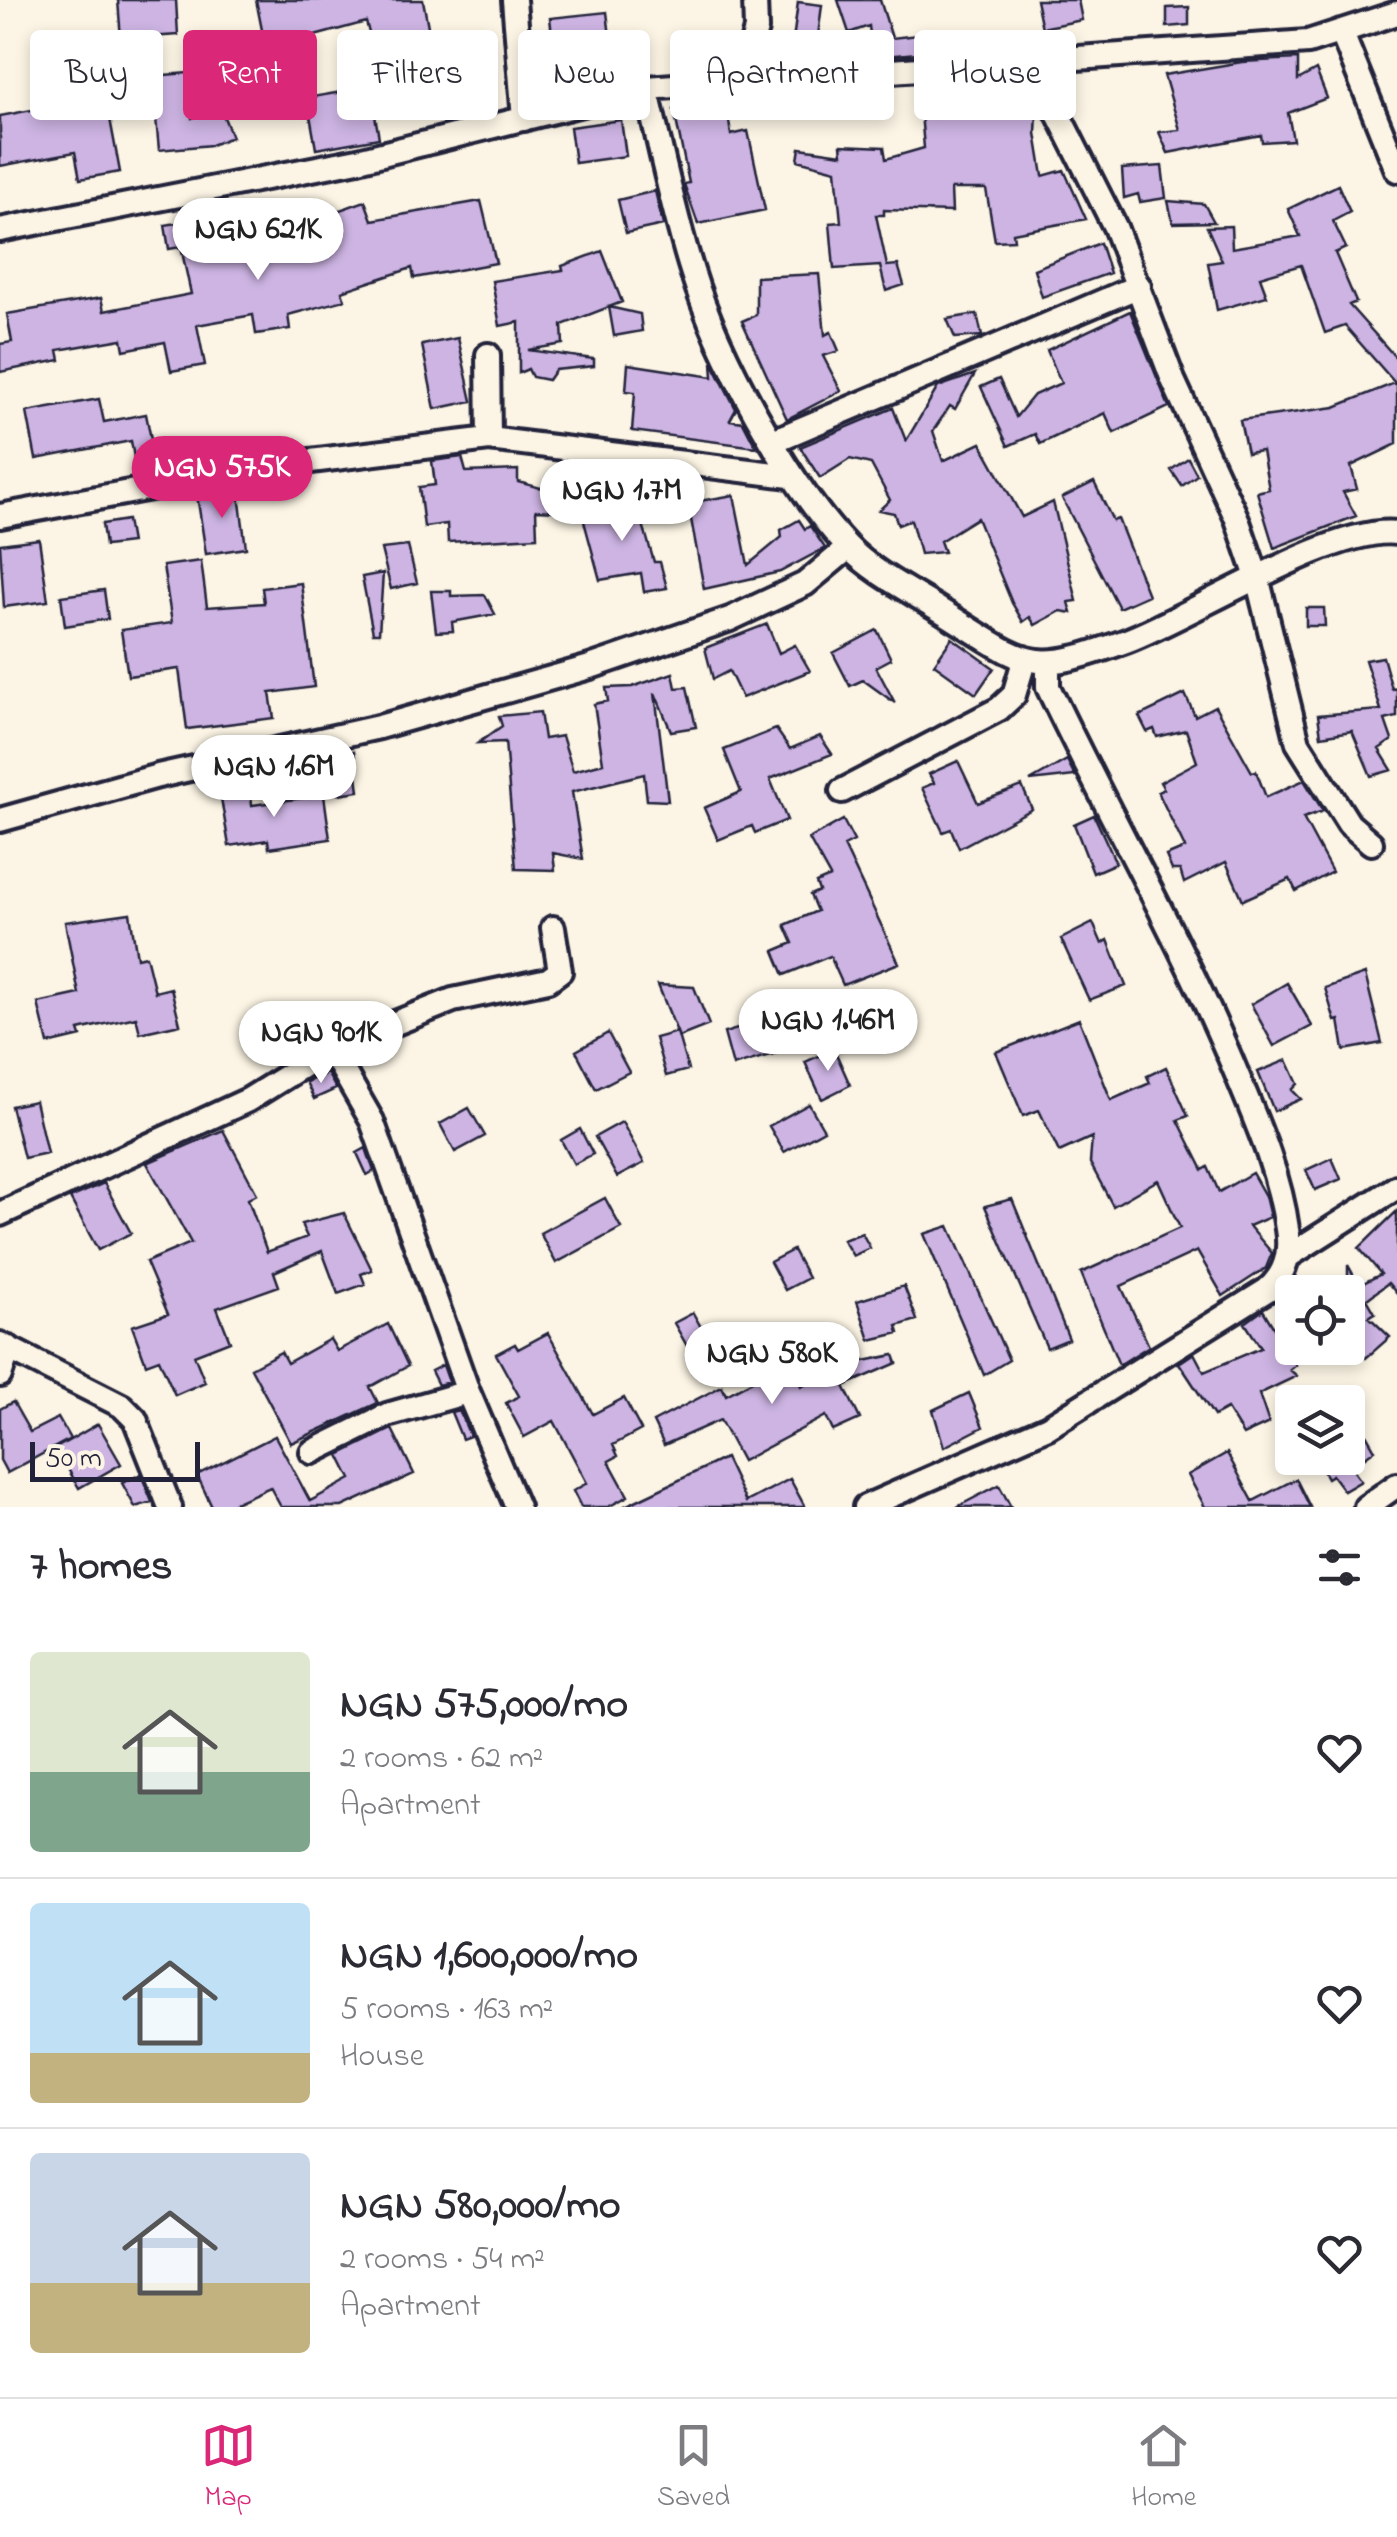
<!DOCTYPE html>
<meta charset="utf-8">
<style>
:root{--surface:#fff;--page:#f7f7f7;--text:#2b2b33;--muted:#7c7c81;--line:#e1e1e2;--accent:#db2777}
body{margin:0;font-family:"Indie Flower",sans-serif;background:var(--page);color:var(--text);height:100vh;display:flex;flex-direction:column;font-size:38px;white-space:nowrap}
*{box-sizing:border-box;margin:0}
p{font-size:32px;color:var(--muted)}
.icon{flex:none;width:55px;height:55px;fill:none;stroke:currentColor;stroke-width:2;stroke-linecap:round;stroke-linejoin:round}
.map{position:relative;height:1507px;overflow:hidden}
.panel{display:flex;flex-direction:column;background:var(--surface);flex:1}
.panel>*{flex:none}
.hud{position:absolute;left:30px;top:30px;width:1338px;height:90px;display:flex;gap:20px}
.tools{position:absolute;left:1275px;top:1275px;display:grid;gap:20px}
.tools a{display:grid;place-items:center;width:90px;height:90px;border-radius:10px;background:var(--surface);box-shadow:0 5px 15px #0003;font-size:50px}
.scale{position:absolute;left:30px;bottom:25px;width:170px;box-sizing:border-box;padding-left:10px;border:5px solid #22223b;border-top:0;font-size:28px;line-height:35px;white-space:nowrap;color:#22223b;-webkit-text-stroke:8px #fcf5e5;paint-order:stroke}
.price{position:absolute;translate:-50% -85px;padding:0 22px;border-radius:35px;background:#fff;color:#222;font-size:32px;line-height:65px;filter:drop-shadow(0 2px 5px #0008)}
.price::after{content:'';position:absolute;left:50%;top:60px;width:30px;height:22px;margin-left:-15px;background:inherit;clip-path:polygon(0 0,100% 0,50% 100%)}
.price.on{background:var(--accent);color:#fff}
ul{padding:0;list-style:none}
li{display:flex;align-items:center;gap:30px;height:250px;padding:0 30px}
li+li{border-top:2px solid var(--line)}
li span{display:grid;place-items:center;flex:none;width:280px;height:200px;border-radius:10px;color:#555}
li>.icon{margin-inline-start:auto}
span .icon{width:120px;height:120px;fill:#fffc;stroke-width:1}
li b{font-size:42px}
h2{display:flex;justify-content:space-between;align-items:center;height:120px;padding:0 30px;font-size:42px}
.pill{padding:0 35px;border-radius:10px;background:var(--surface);box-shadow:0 5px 15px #0003;font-size:35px;line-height:90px}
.pill.on{background:var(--accent);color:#fff}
.tab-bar{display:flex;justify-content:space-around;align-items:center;height:140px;border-top:2px solid var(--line);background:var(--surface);font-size:28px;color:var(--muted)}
.tab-bar a{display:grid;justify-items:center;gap:5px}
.tab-bar .on{color:var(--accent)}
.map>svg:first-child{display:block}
.building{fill:#cdb4e3;stroke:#22223b;stroke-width:2.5}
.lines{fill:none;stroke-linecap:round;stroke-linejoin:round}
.street-casing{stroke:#22223b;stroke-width:30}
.street{stroke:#fcf5e5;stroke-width:22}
</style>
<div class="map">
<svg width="1397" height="1507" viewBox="0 0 1397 1507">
<rect width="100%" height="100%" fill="#fcf5e5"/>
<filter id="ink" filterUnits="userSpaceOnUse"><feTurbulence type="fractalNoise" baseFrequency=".01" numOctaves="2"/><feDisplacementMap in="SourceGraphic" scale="20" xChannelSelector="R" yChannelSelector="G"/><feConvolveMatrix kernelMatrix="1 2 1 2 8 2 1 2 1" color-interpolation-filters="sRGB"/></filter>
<g filter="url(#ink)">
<path class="building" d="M118 0H176L178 35 121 39Z
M256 0H423L429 32 450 27 456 49 399 63 405 82 384 88 366 22 311 37 312 41 266 50Z
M838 0H880L892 38 927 34 929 52 873 57 869 26 849 33Z
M1036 0H1078L1082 20 1042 28Z
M798 2 822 5 817 44 793 41Z
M1189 7V25L1167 27V8Z
M607 12 613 61 556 68 550 18Z
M1298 59V80L1316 70 1327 98 1288 113 1293 140 1262 142 1261 135 1168 153 1159 132 1180 130 1164 75 1242 62Z
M188 73 192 118 220 107 232 137 211 145 159 150 152 76Z
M370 87 379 138 316 149 307 98Z
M919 89 948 91 949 103 990 106 989 93 1038 95 1036 133 1043 176 1064 170 1086 219 1013 233 1014 240 995 241 986 189H951L952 212 884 210V215H876L887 266 898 265 904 285 886 291 880 266 834 269 830 223 841 222 836 170 798 160 800 148 842 154 841 145 884 147 886 159 924 148Z
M726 101 731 135 748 131 765 210 698 224 684 184 689 183 674 110Z
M53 106 55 118 108 108 120 172 80 179 75 152 0 166V116Z
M621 120 626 156 575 163 570 127Z
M1162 166 1166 198 1140 202 1138 194 1124 198 1122 169Z
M1338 185 1350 212 1333 221 1346 248 1335 253 1356 302 1349 305 1397 359V444L1351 466 1357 489 1343 492 1356 516 1274 548 1257 492 1269 489 1262 451 1247 453 1240 420 1335 407 1395 383 1345 326 1325 333 1301 265 1260 277 1267 296 1217 310 1208 263 1222 261 1207 227 1231 226 1232 248 1300 236 1288 209Z
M655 191 663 225 626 233 618 200Z
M365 201 372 220 481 201 496 263 414 278 412 268 342 291 345 300 288 315 290 329 256 334 253 315 197 325 205 365 171 371 165 342 124 350 122 339 58 350 60 360 0 372V344L12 342 7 314 101 298 104 311 191 294 181 247 169 249 165 225 206 218 213 255 279 246 280 252 342 235 334 212Z
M1168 201 1204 204 1214 222 1173 223Z
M1100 243 1110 273 1042 297 1034 269Z
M602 251 622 302 562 325 563 344 528 350 594 359V366L555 370 548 380 532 377 528 369 519 373V322L500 326 492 281 563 270 562 266Z
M819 274 825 335 831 332 839 351 823 356 841 391 787 419 742 321 756 315V277Z
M609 307 640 314 642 331 614 336Z
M1130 311 1169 407 1114 433 1105 413 1040 444 1035 434 1008 446 981 387 999 379 1016 417 1034 395 1061 383 1047 350Z
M977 314 982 336 955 338 947 319Z
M458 338 472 401 435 409 422 345Z
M712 362 736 409 730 420 743 422 756 447 632 431 635 392 626 391 628 364 713 377Z
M975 374 955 409 950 406 933 431 943 461 981 443 1022 517 1053 502 1077 601 1069 602 1072 613 1061 611 1035 625 1030 617 1023 622 1012 603 977 518 940 541 944 552 920 554 911 520 898 525 894 513 879 510 890 500 871 464 850 459 820 478 800 447 893 408 906 441 938 387Z
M99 399 104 422 146 414 155 459 135 463 131 441 36 459 27 412Z
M462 457 466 472 518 470V482L556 492 557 511 536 510 537 537 448 542 447 524 424 527 419 487 435 485 432 461Z
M1188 458 1197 475 1182 486 1171 470Z
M1094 482 1113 521 1118 519 1148 595 1119 608 1062 498Z
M238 487 246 548 206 554 197 495Z
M734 495 748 565 782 537 781 530 799 520 805 529 810 526 825 548 780 572 704 589 688 503Z
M636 500 654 562H660L667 588 644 592 641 573 600 580 581 510Z
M127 520 131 543 105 546 102 524Z
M39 539 48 601 4 607 0 544Z
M408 546 417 583 391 589 381 549Z
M201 561 207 607 264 603 262 588 301 583 314 687 270 693 274 718 187 729 179 669 128 676 121 630 172 623 163 566Z
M383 573 379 633H373L362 577Z
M104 590 108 619 65 626 61 596Z
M431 591H451V596L485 595 495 614 452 622 453 631 436 632Z
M1306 608H1324L1325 626H1306Z
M767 624 779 653 795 645 810 671 742 698 729 671 713 679 705 648Z
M877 630 891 659 876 667 895 703 863 680 850 686 833 653Z
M952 638 994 668 976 694 934 664Z
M1383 657 1392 689 1397 688V717L1385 720 1392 740 1379 749 1392 770 1371 776 1352 731 1321 736 1318 715 1381 710 1365 660Z
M673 673 676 688 687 687 696 727 671 731 655 693 668 801 647 800 644 774 572 792 583 859 553 853 555 870 516 869 505 742 478 743 502 726 499 716 540 712 544 739 562 736 573 771 603 763 594 704 608 701 606 688 632 687Z
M1185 694 1195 716 1215 706 1252 772 1256 771 1266 797 1304 780 1323 811 1303 818 1332 872 1296 891 1290 879 1243 900 1226 862 1184 883 1180 870H1172L1166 856 1185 848 1158 792 1164 789 1160 782 1197 762 1186 730 1157 737 1154 729 1147 732 1139 716Z
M776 729 790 749 820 736 832 754 770 779 787 820 755 833 752 826 718 840 704 808 741 792 724 750Z
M354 751 359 791 338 794 332 754Z
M1067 760 1075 776 1030 781Z
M958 761 978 803 1022 786 1032 809 959 848 951 829 943 832 922 788 934 783 929 774Z
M250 788 252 805 324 795 330 839 269 848 268 840 229 846 220 792Z
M1094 815 1116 863 1093 873 1074 824Z
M843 820 854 841 844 846 899 963 843 985 830 956 784 975 774 951 793 943 785 925 817 911 810 895 819 891 816 883 830 877 809 839Z
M130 913 137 958 146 956 155 992 171 988 180 1024 140 1033 136 1017 79 1030 81 1036 48 1044 38 1003 79 994 65 922Z
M1093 923 1102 944 1108 940 1126 986 1089 1000 1061 939Z
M1365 974 1382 1043 1344 1050 1339 1020 1335 1021 1325 988Z
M1287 983 1312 1026 1274 1046 1251 1004Z
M658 985 694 987 709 1025 679 1037Z
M777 1017 787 1050 733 1066 724 1033Z
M1079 1019 1111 1100 1150 1083 1147 1076 1166 1067 1188 1116 1178 1120 1203 1170 1208 1167 1219 1192 1252 1173 1265 1196 1270 1217 1249 1226 1272 1253 1266 1268 1223 1296 1197 1251 1121 1286 1149 1346 1119 1365 1081 1273 1180 1228 1158 1180 1113 1206 1090 1163 1092 1137 1059 1152 1039 1110 1023 1116 996 1052Z
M677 1032 688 1070 666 1076 655 1038Z
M608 1033 629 1072 596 1089 576 1051Z
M834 1049 850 1085 822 1099 805 1062Z
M1287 1060 1298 1084 1292 1090 1301 1099 1274 1111 1258 1072Z
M327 1073 336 1089 314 1099 306 1082Z
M35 1101 47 1153 24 1158 11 1106Z
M809 1104 824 1130 784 1152 769 1126Z
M469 1108 485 1136 455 1152 440 1124Z
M622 1122 644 1163 617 1177 595 1137Z
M580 1129 593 1154 574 1164 561 1140Z
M223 1130 257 1194 248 1199 267 1252 307 1237 301 1224 344 1213 372 1270 361 1274 365 1284 338 1294 322 1251 274 1272 279 1286 217 1308 230 1341 194 1355 205 1382 175 1395 159 1359 146 1364 132 1326 168 1314 146 1262 191 1243 147 1163Z
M366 1148 374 1171 367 1175 357 1153Z
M1332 1158 1341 1179 1315 1190 1306 1170Z
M104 1183 131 1233 98 1250 70 1198Z
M605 1198 621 1228 556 1263 540 1233Z
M1012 1199 1069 1339 1047 1348 985 1206Z
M1397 1211V1294L1388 1283 1367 1299 1375 1313 1369 1317 1390 1337 1366 1358 1348 1334V1265L1359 1285 1381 1274 1359 1248Z
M949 1226 1009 1360 984 1375 924 1234Z
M862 1233 870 1248 853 1256 843 1240Z
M793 1250 808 1278 785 1290 770 1262Z
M904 1286 917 1320 897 1326 899 1333 870 1340 857 1301Z
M1263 1310 1296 1365 1290 1370 1297 1376 1259 1394 1269 1423 1243 1435 1227 1409 1214 1416 1179 1363 1194 1353 1204 1372 1261 1348 1245 1323Z
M693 1313 710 1343 691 1353 674 1323Z
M388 1324 408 1366 370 1387 378 1403 291 1443 251 1368 281 1352 287 1363 330 1339 337 1351Z
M548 1333 593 1414 624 1398 641 1430 613 1445 618 1456 609 1461 628 1496 608 1507H581L573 1491 587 1483 554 1421 524 1437 506 1403 519 1396 496 1354 515 1344 518 1349Z
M894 1355 897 1363 844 1386 860 1419 833 1431 826 1416 742 1461 720 1420 664 1445 653 1422 722 1386 726 1395 788 1362 801 1386 849 1364Z
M443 1365 449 1382 438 1385 431 1371Z
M969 1393 983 1427 944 1447 933 1410Z
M13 1402 30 1432 58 1418 70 1439 7 1473 0 1460V1409Z
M1348 1402 1375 1450 1351 1467 1361 1481 1344 1491 1332 1475 1327 1478 1316 1458H1348Z
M459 1410 470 1436 462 1439 451 1412Z
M98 1424 121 1464 79 1488 56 1448Z
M392 1429 414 1474 342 1507H281L270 1487 226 1507H212L197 1475 275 1436 310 1501 351 1479 339 1455Z
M1227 1453 1253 1501 1296 1479 1310 1507H1205L1188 1475Z
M725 1458 746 1502 790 1479 805 1507H623Z
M141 1474 152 1502 135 1507 122 1483Z
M999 1485 1011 1507H957Z"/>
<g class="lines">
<g class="street-casing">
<path id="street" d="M514 0 524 119
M1341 31 1397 170
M1047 61 1057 112 1115 227 1173 380 1237 519 1257 577 1298 743 1349 824 1371 843
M742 81 756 29 755 0
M646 88C661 149 673 211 692 271 717 353 788 484 847 546 872 572 910 591 940 610 1026 663 1026 678 1126 641 1191 617 1335 524 1397 533
M0 230 358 160 646 88 1308 42 1397 13
M488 355 489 439
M773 441 1139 286
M0 516 270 466 489 439 790 476
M842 791 999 709 1014 695 1024 661
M0 820 158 776 379 727 590 667 730 619 805 584 848 548
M332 1051 372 1121 468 1392 517 1507
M0 1214 248 1100 314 1059 363 1036 453 1000 548 980 560 971 553 928
M1287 1257 1397 1187
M0 1344 122 1406 135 1419 170 1507
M0 1375 9 1348
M312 1452 387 1415 468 1392
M865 1507 1048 1427 1267 1290C1286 1274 1291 1253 1287 1229 1280 1176 1258 1125 1238 1077 1183 943 1110 818 1048 687V665
M1366 1507 1397 1485"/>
</g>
<use href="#street" class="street"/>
</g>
</g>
</svg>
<div class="tools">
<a><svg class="icon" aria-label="locate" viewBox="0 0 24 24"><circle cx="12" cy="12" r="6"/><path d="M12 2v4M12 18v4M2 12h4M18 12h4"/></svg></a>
<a><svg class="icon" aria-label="layers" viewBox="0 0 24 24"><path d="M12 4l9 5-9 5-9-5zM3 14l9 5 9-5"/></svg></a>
</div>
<div class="scale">50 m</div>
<b class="price" style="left:258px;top:283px">NGN 621K</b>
<b class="price on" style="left:222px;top:521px">NGN 575K</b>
<b class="price" style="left:622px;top:544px">NGN 1.7M</b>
<b class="price" style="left:274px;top:820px">NGN 1.6M</b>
<b class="price" style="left:828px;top:1074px">NGN 1.46M</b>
<b class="price" style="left:321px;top:1086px">NGN 901K</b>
<b class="price" style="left:772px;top:1407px">NGN 580K</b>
<div class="hud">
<a class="pill">Buy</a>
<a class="pill on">Rent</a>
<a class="pill">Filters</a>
<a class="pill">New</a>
<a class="pill">Apartment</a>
<a class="pill">House</a>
</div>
</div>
<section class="panel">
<h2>7 homes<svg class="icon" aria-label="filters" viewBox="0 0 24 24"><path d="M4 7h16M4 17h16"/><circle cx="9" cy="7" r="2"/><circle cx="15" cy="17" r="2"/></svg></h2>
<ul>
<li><span style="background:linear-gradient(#dfe7d0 60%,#7fa58c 0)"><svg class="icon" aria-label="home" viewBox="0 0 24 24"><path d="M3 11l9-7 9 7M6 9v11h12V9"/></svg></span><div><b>NGN 575,000/mo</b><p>2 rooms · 62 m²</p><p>Apartment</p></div><svg class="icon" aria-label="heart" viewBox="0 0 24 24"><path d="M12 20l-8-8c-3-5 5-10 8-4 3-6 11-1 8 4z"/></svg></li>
<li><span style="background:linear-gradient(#bfe0f5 75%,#c2b280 0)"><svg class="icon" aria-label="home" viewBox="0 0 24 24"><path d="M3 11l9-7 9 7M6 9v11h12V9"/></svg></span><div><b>NGN 1,600,000/mo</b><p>5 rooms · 163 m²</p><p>House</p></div><svg class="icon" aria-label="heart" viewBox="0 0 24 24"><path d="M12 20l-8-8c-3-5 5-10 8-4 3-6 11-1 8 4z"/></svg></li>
<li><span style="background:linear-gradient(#c9d6e8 65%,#c2b280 0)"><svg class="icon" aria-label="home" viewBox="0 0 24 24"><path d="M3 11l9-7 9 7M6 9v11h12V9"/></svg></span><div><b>NGN 580,000/mo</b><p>2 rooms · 54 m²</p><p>Apartment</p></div><svg class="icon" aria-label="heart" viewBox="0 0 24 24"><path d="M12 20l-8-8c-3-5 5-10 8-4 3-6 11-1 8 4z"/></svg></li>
</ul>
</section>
<nav class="tab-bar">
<a class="on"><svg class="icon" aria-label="map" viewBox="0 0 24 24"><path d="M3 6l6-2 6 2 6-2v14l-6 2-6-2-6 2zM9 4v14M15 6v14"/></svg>Map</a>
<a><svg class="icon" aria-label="saved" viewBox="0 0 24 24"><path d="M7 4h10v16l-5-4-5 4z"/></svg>Saved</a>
<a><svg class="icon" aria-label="home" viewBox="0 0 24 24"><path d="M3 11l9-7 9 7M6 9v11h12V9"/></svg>Home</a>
</nav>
